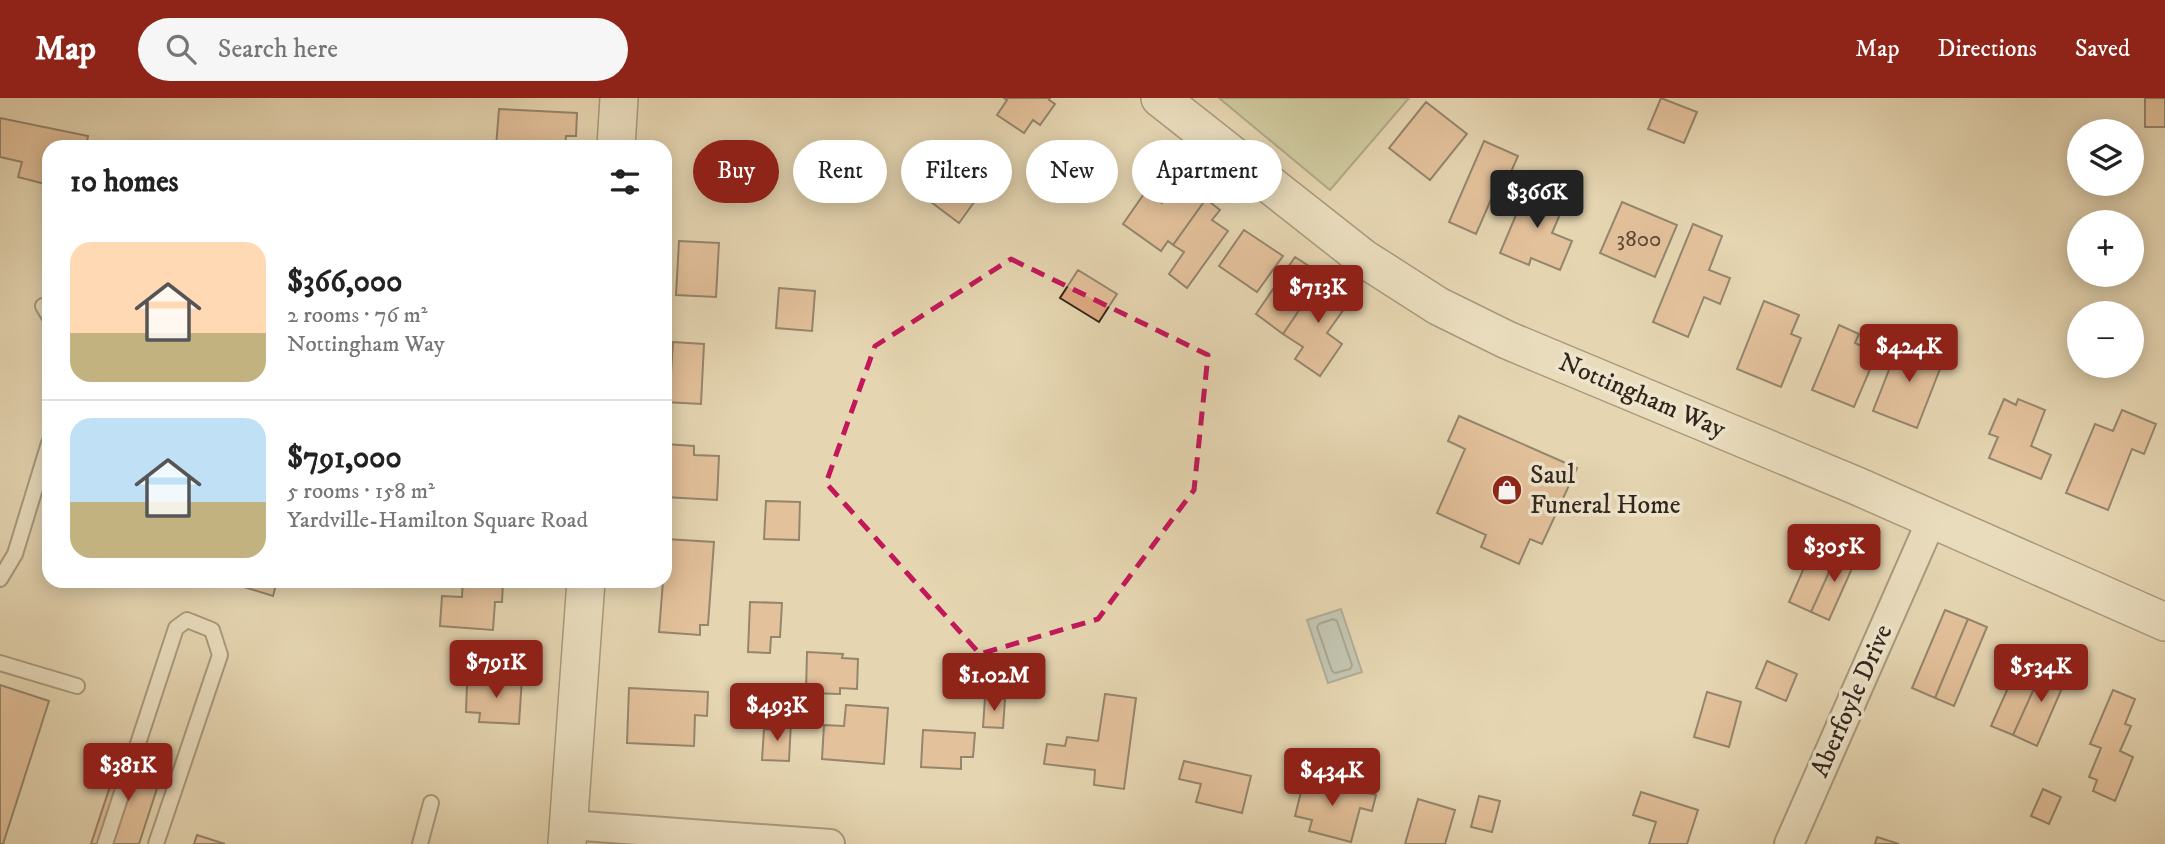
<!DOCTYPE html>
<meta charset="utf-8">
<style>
:root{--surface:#fff;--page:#f6f6f6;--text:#222;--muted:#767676;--line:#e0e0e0;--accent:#8f2418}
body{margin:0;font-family:"IM FELL DW Pica",serif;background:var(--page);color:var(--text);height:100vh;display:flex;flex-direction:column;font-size:26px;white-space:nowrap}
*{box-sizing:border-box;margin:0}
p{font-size:23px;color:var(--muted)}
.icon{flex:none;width:38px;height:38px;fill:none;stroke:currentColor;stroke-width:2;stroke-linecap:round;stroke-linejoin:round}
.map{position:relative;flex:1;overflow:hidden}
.side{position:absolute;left:42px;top:42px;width:630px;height:448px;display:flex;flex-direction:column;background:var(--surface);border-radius:21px;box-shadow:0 4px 18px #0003}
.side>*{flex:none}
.guide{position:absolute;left:693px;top:42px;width:665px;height:63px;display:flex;gap:14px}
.buttons{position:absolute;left:2067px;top:21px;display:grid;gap:14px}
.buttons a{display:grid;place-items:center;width:77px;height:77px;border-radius:50%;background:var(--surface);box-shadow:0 4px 18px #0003;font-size:35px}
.price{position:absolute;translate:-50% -60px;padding:0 16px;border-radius:7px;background:var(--accent);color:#fff;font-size:23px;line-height:46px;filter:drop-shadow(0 2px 4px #0008)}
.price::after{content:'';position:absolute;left:50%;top:42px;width:21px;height:16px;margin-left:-10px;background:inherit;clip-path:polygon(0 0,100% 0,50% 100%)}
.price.current{background:#222;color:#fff}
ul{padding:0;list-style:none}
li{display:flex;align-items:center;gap:21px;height:175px;padding:0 28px}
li+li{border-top:2px solid var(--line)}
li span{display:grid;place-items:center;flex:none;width:196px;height:140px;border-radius:21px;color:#555}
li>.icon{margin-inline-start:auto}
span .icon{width:84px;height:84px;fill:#fffc;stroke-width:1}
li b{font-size:30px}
h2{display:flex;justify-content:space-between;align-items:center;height:84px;padding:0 28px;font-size:30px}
.tag{padding:0 24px;border-radius:32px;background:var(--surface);box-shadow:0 4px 18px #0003;font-size:24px;line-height:63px}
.tag.current{background:var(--accent);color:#fff}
header{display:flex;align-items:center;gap:42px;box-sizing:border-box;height:98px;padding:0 35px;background:var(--accent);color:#fff}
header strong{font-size:33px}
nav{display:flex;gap:38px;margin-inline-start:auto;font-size:24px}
.search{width:490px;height:63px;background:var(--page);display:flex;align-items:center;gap:18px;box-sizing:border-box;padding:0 24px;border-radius:38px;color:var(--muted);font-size:26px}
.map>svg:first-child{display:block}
.green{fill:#b5be8c;stroke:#747254;stroke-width:2}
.water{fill:#9bb6b7;stroke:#717c79;stroke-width:2}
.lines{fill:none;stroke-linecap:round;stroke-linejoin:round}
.shore{stroke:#666e6a;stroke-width:2}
.building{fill:#dfa982;stroke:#32261c;stroke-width:2}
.service-casing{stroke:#5f5241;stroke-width:18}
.minor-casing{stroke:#5f5241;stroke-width:32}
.tertiary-casing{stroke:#5f5241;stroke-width:40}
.service{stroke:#eee4cc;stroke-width:14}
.minor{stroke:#eee4cc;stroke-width:28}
.tertiary{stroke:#eee4cc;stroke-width:37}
.marked{fill:none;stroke:#c2185b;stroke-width:5;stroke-dasharray:14 9;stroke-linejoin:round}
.labels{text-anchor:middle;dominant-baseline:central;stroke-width:7;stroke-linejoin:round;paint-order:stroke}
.number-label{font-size:23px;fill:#5d4736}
.street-label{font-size:26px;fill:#32261c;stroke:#eee4cc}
.poi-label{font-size:26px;fill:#32261c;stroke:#eee4cc;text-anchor:start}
</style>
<header>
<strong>Map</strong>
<div class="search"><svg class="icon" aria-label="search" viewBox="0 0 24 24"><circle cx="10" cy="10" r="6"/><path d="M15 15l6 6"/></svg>Search here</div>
<nav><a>Map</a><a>Directions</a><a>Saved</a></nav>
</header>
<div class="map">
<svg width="2165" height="746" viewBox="0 0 2165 746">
<rect width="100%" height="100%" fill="#e5d6b1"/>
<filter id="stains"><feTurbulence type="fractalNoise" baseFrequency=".00286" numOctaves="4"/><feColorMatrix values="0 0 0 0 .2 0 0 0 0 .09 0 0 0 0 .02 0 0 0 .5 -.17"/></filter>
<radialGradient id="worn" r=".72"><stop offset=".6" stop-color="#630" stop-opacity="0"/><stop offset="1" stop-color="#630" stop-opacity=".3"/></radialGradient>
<path class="green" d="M1219 0H1409L1330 92Z"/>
<path class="water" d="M1341 511 1362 574 1328 585 1307 522Z"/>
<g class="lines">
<path class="shore" d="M1333 521 1337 523 1352 567 1350 571 1335 575 1332 573 1317 529 1319 526Z"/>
</g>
<path class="building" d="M1004 0H1050L1049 2 1055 6 1040 27 1033 22 1024 35 997 17 1007 2Z
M1661 0 1697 14 1684 45 1648 31Z
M2145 0H2165V29H2145Z
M1426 4 1467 36 1430 82 1389 50Z
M499 11 577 15 576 38H566L565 49H496Z
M0 20 88 38 86 49H49V87L18 79 22 64 0 59Z
M1484 43 1518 58 1507 83 1500 81 1476 136 1449 124Z
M951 76 980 96 959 125 931 104Z
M1178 82 1206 101 1173 147 1168 143 1161 153 1123 126 1146 93 1162 105Z
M1529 86 1566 102 1552 135 1572 143 1560 172 1531 160 1529 167 1500 155Z
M918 87 925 93 920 99 913 94Z
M1206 101 1220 112 1212 122 1228 133 1187 190 1169 176 1184 154 1173 147Z
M1622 104 1677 127 1655 179 1600 155Z
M1693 126 1722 138 1709 172 1730 180 1720 206 1704 199 1688 239 1653 224Z
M1244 132 1283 158 1257 194 1219 168Z
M679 143 719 145 716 199 676 197Z
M1295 159 1323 177 1283 236 1256 216Z
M1078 172 1117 196 1099 224 1060 200Z
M1323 177 1345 192 1349 204 1327 235 1342 246 1320 278 1295 261 1303 249 1283 236Z
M779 190 815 193 812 233 776 230Z
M1764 203 1799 217 1791 236 1801 240 1781 289 1737 271Z
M1839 227 1859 236 1855 245 1877 255 1854 309 1812 292Z
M1901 241 1945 258 1917 330 1873 313Z
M673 244 704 246 701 306 665 304V275H671Z
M2004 301 2016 307 2018 301 2045 312 2031 348 2051 357 2041 381 1989 360 1998 339 1989 336Z
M2122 312 2156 326 2144 356 2132 351 2108 412 2066 395 2095 326 2113 333Z
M1459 318 1577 370 1542 446 1530 441 1519 466 1481 449 1486 437 1437 415 1465 351 1448 343Z
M665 346 694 348V357L719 358 717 402 665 399Z
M766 403 800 404 799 442 764 441Z
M1817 440 1840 450 1811 514 1789 504Z
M666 441 714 444 708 527H700V537L659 534 663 483H665Z
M1840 450 1858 457 1829 522 1811 514Z
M225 483H277L273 498Z
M463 483H503L502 504H495L493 532 440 528 442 498 462 499Z
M750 504 782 505 780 539H771L770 555 748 554Z
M1945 512 1968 521 1935 600 1912 590Z
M1968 521 1987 529 1954 608 1935 600Z
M807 554 843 556 842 560 858 561 857 591 840 590V596L806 595Z
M2024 554 2046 564 2013 637 1991 628Z
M1767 563 1797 576 1786 603 1756 590Z
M2046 564 2069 574 2037 648 2013 637Z
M483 578 522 580 519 626 479 624 480 615 466 614 467 586 483 587Z
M0 587 49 603 3 746H0Z
M629 590 708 594 707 618 695 617 694 648 627 645Z
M2113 592 2135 601 2125 626 2131 628 2120 653 2133 659 2115 703 2093 693 2097 682 2089 679 2101 650 2090 646Z
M1707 594 1741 604 1729 649 1694 639Z
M1105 596 1136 600 1124 691 1094 687 1095 672 1044 666 1047 646 1065 648 1067 639 1098 643Z
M985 600 1005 601 1003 630 983 629Z
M846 607 888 610 884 666 822 661 824 627 844 628Z
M778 622 791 624 789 663 762 662 764 631 777 632Z
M923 632 975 635 973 659H961V671L921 669Z
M120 658 163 672 139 746H91Z
M1184 663 1251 678 1242 715 1196 704 1201 686 1179 681Z
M1305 678 1376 697 1372 713 1360 710 1351 744 1309 733 1312 722 1295 718Z
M2043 691 2061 699 2049 726 2031 718Z
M1641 694 1698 712 1687 746H1649L1656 724 1633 717Z
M1479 698 1500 703 1492 734 1471 729Z
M1418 701 1455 712 1445 746H1405Z
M197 737 225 746H194Z
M1877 739 1899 746H1875Z"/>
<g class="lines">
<g class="service-casing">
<path id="service" d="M43 208 49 218
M0 481 15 456 49 345
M0 565 77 588
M105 746 176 530 187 522 212 532 220 557 156 746
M420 746 431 705"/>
</g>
<g class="minor-casing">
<path id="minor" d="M569 727 830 746
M1789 746 1932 421"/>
</g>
<g class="tertiary-casing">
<path id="tertiary" d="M1160 0 1363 160 1438 208 1507 242 1857 388 2165 524
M616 49 619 0
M567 746 586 483"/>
</g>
<use href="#service" class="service"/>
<use href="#minor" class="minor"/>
<use href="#tertiary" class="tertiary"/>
</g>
<path d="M0 0H2165V746H0ZM1011 161 1208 257 1194 392 1098 521 980 556 826 385 875 248Z" fill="#e5d6b1" fill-opacity=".55" fill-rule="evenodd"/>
<path class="marked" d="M1011 161 1208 257 1194 392 1098 521 980 556 826 385 875 248Z"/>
<defs>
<g id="shop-disc" transform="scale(1.575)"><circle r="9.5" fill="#8f2418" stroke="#eee4cc"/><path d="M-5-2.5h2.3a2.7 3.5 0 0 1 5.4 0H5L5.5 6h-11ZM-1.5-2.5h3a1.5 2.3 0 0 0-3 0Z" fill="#fff"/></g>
</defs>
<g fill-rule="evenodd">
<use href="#shop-disc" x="1507" y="392"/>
</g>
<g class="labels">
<g class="number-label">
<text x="1639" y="141">3800</text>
</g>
<g class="street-label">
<text transform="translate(1642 298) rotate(23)">Nottingham Way</text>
<text transform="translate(1852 603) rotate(-66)">Aberfoyle Drive</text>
</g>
<g class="poi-label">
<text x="1530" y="377">Saul<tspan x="1530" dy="30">Funeral Home</tspan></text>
</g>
</g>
<rect width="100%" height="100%" filter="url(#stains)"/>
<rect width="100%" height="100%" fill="url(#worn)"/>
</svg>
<div class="buttons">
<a><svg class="icon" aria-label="layers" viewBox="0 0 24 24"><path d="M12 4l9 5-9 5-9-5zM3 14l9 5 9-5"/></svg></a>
<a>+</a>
<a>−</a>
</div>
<b class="price current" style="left:1537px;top:132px">$366K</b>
<b class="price" style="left:1318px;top:227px">$713K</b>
<b class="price" style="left:1909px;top:286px">$424K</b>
<b class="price" style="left:1834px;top:486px">$305K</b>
<b class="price" style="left:496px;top:602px">$791K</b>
<b class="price" style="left:2041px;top:606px">$534K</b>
<b class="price" style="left:994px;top:615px">$1.02M</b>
<b class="price" style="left:777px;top:645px">$493K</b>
<b class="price" style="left:128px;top:705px">$381K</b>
<b class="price" style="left:1332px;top:710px">$434K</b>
<div class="guide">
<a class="tag current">Buy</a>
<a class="tag">Rent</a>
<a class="tag">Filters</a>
<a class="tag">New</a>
<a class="tag">Apartment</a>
</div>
<section class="side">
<h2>10 homes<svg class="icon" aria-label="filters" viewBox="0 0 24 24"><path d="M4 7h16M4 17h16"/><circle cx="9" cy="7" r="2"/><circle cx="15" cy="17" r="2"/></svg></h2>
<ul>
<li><span style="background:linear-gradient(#ffd9b3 65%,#c2b280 0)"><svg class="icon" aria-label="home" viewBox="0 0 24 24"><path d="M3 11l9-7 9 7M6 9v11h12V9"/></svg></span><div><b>$366,000</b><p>2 rooms · 76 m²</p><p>Nottingham Way</p></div></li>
<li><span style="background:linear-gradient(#bfe0f5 60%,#c2b280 0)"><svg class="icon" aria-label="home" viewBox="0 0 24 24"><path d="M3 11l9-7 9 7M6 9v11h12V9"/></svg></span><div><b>$791,000</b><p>5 rooms · 158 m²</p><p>Yardville-Hamilton Square Road</p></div></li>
</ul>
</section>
</div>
